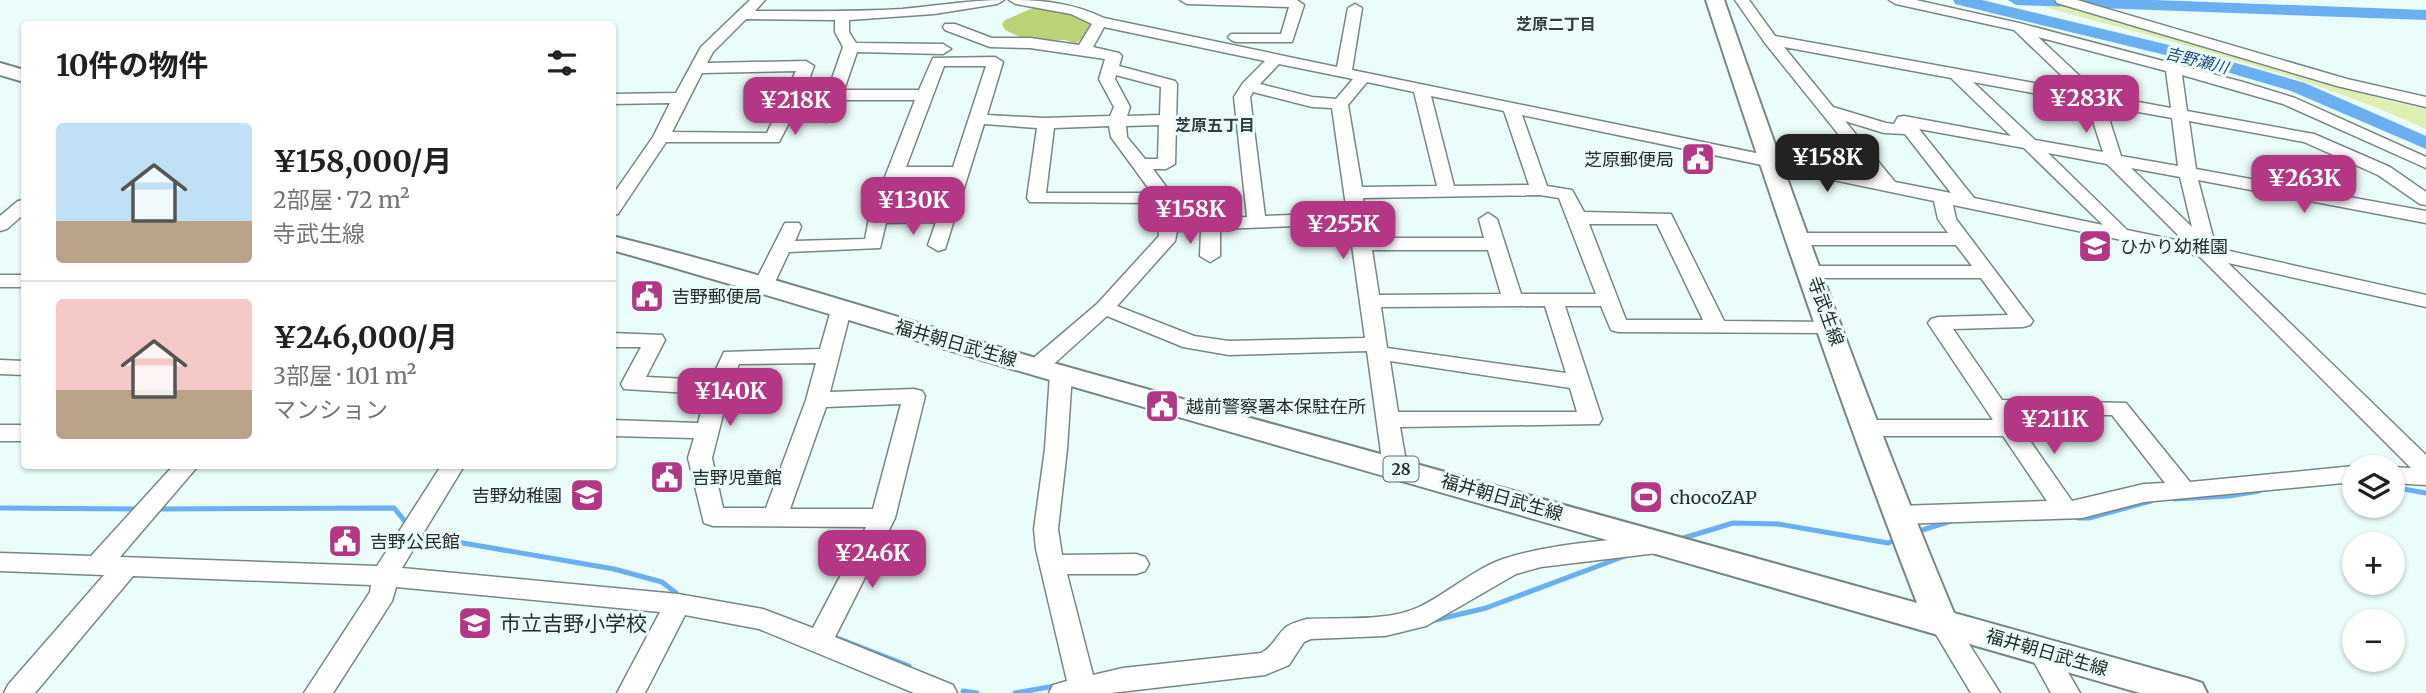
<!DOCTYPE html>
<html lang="ja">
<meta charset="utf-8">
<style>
:root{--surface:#fff;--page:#f6f6f6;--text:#202124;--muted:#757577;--line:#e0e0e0;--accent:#b43786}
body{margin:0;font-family:Merriweather,"Noto Sans JP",serif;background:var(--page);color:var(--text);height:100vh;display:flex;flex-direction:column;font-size:26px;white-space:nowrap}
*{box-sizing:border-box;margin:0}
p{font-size:23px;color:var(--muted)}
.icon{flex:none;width:38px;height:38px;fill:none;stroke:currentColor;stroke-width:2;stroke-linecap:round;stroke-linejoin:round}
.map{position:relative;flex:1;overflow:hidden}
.sheet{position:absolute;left:21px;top:21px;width:595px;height:448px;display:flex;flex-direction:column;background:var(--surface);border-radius:7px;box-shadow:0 2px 5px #0004}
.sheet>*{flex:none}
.tools{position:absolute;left:2342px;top:455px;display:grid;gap:14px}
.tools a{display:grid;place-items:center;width:63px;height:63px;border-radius:50%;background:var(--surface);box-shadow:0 2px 5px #0004;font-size:35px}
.price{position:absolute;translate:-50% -60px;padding:0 16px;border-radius:14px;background:var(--accent);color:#fff;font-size:23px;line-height:46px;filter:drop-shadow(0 2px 4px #0008)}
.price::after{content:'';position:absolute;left:50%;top:42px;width:21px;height:16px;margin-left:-10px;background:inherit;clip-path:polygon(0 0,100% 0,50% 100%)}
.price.active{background:#222;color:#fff}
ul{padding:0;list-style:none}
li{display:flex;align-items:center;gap:21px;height:175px;padding:0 35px}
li+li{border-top:2px solid var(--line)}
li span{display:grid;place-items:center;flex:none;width:196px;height:140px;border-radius:7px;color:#555}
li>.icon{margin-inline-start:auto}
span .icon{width:84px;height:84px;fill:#fffc;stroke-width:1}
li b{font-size:30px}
h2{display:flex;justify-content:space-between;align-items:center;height:84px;padding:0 35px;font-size:30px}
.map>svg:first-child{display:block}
.green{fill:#dfefb1}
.forest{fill:#bcd276}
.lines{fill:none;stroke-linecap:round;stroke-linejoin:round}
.stream{stroke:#6aaff2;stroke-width:5}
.river{fill:#6aaff2;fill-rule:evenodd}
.minor-casing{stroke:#778785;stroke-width:3}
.major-casing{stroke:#778785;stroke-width:4}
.minor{fill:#fff;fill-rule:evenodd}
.major{fill:#fff;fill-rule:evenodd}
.labels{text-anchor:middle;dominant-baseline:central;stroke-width:6;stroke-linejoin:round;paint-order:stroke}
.far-neighbourhood-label{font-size:16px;font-weight:bold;fill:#303f3d;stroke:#ebfdfa}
.far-water-label{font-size:16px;font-style:italic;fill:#174873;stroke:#ebfdfa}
.shield{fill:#ebfdfa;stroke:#606a68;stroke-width:2}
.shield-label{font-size:16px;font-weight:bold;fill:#252b2a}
.poi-label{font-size:18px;fill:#252b2a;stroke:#ebfdfa;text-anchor:start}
.street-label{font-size:18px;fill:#252b2a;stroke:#ebfdfa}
.near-poi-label{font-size:21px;fill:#252b2a;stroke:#ebfdfa;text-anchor:start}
</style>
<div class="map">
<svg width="2426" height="693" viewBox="0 0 2426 693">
<rect width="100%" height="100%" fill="#ebfdfa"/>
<path class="green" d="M2063 5 2385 100 2426 109V129C2304 74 2173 42 2044 7Z"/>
<path class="forest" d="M1033 8 1074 14 1093 22 1089 31 1076 44 1065 40 1029 41 1005 30 1002 24 1005 20Z"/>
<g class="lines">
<path class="stream" d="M2392 487 2426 493
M2174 499 2229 496 2259 491
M0 508 135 509
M161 509 394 508 408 525
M2078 518H2089L2151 501
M1916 532 1951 521
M416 535 614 569 662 582 676 593
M1677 540 1733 523 1778 524 1888 543 1898 539
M1431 621 1486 608 1625 556
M832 636 909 666
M963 691 977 693
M1015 693 1055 686"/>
<path class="river" d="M1953 0H1982L2194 51 2305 83 2426 136V149L2291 91 2182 59 1955 4Z
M2008 0H2154L2426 10V20L2016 5Z"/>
<g class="minor-casing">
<path id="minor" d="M750 0H765L755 11C804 11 853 12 902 9 936 6 970 0 1004 0L997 4 934 14 849 20V32L856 43 943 44 951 49 943 54 857 52 844 90H919L933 58 995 57 1003 62 987 115 1044 118 1110 116 1114 107 1099 79 1105 59 1030 48 990 47 945 30 943 27 945 24H955L992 38H1030L1079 45 1092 24 1071 14 1016 4 1009 0C1044 0 1073 3 1104 18L1337 67 1348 8 1355 4 1362 8 1352 70 1873 177 1765 43 1735 0H1749L1775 36 2078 91 2014 30 1896 4 1889 0H1916L2019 23 2243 82 2295 98 2426 157V168L2283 104 2182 75 2187 111 2314 134 2390 167 2426 192V205L2420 204 2378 175 2304 142 2189 121 2196 169 2426 211V223L2198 180 2216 248 2426 295V307L2228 263 2426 455V485L2392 483 2390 467 2411 468 2199 256 1953 205 1956 219 2033 321 2030 325 2023 327 1953 329 2002 400 2126 403 2190 482 2354 466 2359 467H2354V482L2144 502 2082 518 1898 524 1889 521 1886 515 1889 509 1898 506 2047 501 2003 436H1867L1859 433 1856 428 1859 423 1867 420H1993L1928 323 1931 319 1938 317 2008 315 1981 278H1811L1801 272 1811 266H1972L1956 245H1799L1790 239 1799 233H1948L1938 219 1934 201 1522 115 1547 186 1572 190 1584 212 1671 214 1724 321 1832 322 1839 323 1842 328 1839 333 1618 332 1611 330 1601 306H1565L1602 419 1599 424 1400 427 1407 467 1403 473 1395 475 1387 473 1383 467 1367 351 1229 355 1183 347 1107 316 1046 371H1030L1027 366 1030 361 1097 304 1159 236 1155 203 1030 202 1027 198 1037 128 984 124 945 249 938 251 928 245 936 222 886 223 880 248 789 252 774 284 771 288H757L754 284 785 223H799L801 227 795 241 865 239 869 218 915 100H840L834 117 826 122 818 117 824 100H801L779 142H666L618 214 612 215V196L653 137 670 103 612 104V94L676 93 701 47ZM746 19 835 20V32L843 47 828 90H805L814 66 806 61 707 63 713 52ZM1104 27 1265 61 1243 83 1234 97 1247 217 1176 220 1170 192 1153 169H1166L1175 164 1177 84 1175 81 1119 66 1122 56 1119 53 1093 47ZM2038 37 2166 71 2171 108 2100 95ZM1784 47 1951 78 2011 136 1904 116 1898 117 1894 124 1886 123 1833 107ZM1279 64 1353 79 1336 99 1312 97 1260 84ZM944 66H986L953 167H906ZM796 71 767 133 672 132 702 73ZM1116 75 1161 87 1160 115 1127 116 1130 107 1115 79ZM1367 82 1414 92 1437 186 1362 187 1348 105ZM1973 82 2087 103 2103 152 2035 140ZM1253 92 1312 107 1332 108 1347 213 1265 216 1250 97ZM1431 96 1504 111 1529 185 1454 186ZM2105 106 2172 118 2178 166 2121 156ZM1845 121 1884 133 1905 134 1951 193 1895 182ZM1159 125 1158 159H1145L1127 137 1126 126ZM1109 126 1111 137 1152 193H1046L1054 128ZM1919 129 2024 148 2103 225 1974 198ZM2048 153 2107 164 2185 242 2127 230ZM2131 168 2180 177 2192 227ZM902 177H950L939 211 889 212ZM1540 195 1559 198 1596 294H1521L1497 219 1488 213 1479 219 1484 238H1370L1363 198ZM1349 224 1365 338 1229 341 1194 336 1117 306 1175 241 1177 231 1201 230 1200 256 1210 262 1220 256V229ZM1589 224H1657L1703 320H1626ZM1372 250H1488L1501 294 1379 295ZM1545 306 1566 373 1387 348 1381 307ZM1390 361 1570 388 1577 412H1398ZM2012 415H2112L2165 483 2144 484 2072 501Z
M1180 0H1297L1304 5 1292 42H1236L1231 40 1228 37 1231 34H1281L1289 7 1187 4Z
M2055 0H2077L2347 79 2426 97V107L2337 86 2057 3Z
M24 200V214L7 229 0 231V216L18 201Z
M0 275H24V287H0Z
M841 304 848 306 851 310 830 392 914 389 922 391 925 396 895 518 835 637 953 685 957 693H914L759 629 685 615 645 693H617L660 612 396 587 392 601 333 693H304L370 592 371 585 133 576 35 693H4L8 685 104 575 0 571V553L91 556 173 466H198L120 557 377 566 441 466H464L402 568 678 594 763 609 813 628 866 527 713 526 704 523 688 458 694 438 612 436V420L698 423 706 394 624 389 621 384 641 347H612V333L662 335 665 340 646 377 711 380 724 352 820 349 831 310 834 306ZM816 363 806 400 766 508H723L712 458 730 387 739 364ZM901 404 873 509H790L826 407Z
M0 360 24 361V375L0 374Z
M1061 367 1069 369 1072 374 1067 449 1058 529 1062 555 1136 554 1145 557 1149 564 1145 571 1136 574H1067L1093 675 1123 668 1261 653C1273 647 1276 636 1285 628 1291 623 1300 621 1307 619 1342 617 1387 622 1419 607 1447 594 1472 570 1503 559 1552 543 1606 541 1657 535L1666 537 1669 544 1666 551 1657 553 1541 567 1516 574 1426 626 1385 636 1311 639 1304 642 1289 665 1265 675 1111 693H1049L1053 685 1067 681 1036 549 1034 529 1045 449 1050 374 1053 369Z
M0 425H24V441H0Z
M1941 611 1950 614 2000 693H1971L1928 621 1932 614Z
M2041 640 2051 643 2080 693H2051L2028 651 2031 643Z"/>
</g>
<g class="major-casing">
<path id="major" d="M1706 0H1724C1796 206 1870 412 1954 613L2190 679 2202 683 2207 693H2140C1779 589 1418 486 1057 382 908 339 762 292 612 250V236C767 274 918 325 1071 368 1353 447 1635 525 1917 603 1840 405 1772 202 1706 0Z
M0 63 24 70V82L0 75Z"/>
</g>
<use href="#minor" class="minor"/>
<use href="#major" class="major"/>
</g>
<defs>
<g id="civic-square" transform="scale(1.75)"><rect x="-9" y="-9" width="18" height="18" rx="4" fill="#b43786" stroke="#ebfdfa"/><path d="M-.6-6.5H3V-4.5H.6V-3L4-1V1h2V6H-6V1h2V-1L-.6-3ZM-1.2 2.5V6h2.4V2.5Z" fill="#fff"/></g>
<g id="school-square" transform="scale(1.75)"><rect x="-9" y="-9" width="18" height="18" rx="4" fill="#b43786" stroke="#ebfdfa"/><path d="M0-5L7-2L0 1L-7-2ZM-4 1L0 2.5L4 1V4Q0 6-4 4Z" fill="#fff"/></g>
<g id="stadium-square" transform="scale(1.75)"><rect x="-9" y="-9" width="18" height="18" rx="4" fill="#b43786" stroke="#ebfdfa"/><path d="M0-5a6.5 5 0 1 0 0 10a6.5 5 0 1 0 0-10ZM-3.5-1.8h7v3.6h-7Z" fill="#fff"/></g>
</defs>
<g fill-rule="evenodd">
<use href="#civic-square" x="1698" y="159"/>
<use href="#school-square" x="2095" y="246"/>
<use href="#civic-square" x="647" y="296"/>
<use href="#civic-square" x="1162" y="406"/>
<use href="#civic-square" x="667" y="477"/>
<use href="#school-square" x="587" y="495"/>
<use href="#stadium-square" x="1646" y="497"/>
<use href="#civic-square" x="345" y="541"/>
<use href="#school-square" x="475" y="623"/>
</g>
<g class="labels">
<g class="far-neighbourhood-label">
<text x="1556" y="24">芝原二丁目</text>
<text x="1215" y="125">芝原五丁目</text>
</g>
<g class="far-water-label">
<text transform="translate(2197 60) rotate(14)">吉野瀬川</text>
</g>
<rect class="shield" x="1383.5" y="456.5" width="35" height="25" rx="5"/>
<g class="shield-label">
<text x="1401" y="469">28</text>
</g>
<g class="poi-label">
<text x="1674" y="159" text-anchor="end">芝原郵便局</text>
<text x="2120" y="246">ひかり幼稚園</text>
<text x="672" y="296">吉野郵便局</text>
<text x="1186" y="406">越前警察署本保駐在所</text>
<text x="692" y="477">吉野児童館</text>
<text x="562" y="495" text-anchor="end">吉野幼稚園</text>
<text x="1670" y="497">chocoZAP</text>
<text x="370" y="541">吉野公民館</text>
</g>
<g class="street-label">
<text transform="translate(1826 311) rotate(70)">寺武生線</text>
<text transform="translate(956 343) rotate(16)">福井朝日武生線</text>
<text transform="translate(1502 497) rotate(16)">福井朝日武生線</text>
<text transform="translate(2047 652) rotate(16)">福井朝日武生線</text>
</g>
<g class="near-poi-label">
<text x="500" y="623">市立吉野小学校</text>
</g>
</g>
</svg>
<div class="tools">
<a><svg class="icon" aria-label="layers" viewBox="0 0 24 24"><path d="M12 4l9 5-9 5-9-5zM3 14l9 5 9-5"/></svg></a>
<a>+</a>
<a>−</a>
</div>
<b class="price" style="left:2086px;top:135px">¥283K</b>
<b class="price" style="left:795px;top:137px">¥218K</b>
<b class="price active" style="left:1827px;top:194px">¥158K</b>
<b class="price" style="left:2304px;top:215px">¥263K</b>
<b class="price" style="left:913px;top:237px">¥130K</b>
<b class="price" style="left:1190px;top:246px">¥158K</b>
<b class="price" style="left:1343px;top:261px">¥255K</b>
<b class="price" style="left:730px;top:428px">¥140K</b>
<b class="price" style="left:2054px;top:456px">¥211K</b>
<b class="price" style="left:872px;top:590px">¥246K</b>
<section class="sheet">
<h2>10件の物件<svg class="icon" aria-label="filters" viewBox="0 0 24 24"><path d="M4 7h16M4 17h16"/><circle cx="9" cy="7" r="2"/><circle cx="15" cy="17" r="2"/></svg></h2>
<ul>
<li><span style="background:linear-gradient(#bfe0f5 70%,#b9a48a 0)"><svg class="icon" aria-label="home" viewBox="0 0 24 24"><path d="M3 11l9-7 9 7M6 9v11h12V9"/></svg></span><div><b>¥158,000/月</b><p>2部屋 · 72 m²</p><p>寺武生線</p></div></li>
<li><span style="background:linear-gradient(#f6c9c9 65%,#b9a48a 0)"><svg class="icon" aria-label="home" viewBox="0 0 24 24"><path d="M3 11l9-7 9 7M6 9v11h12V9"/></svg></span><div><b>¥246,000/月</b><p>3部屋 · 101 m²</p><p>マンション</p></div></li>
</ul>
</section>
</div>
